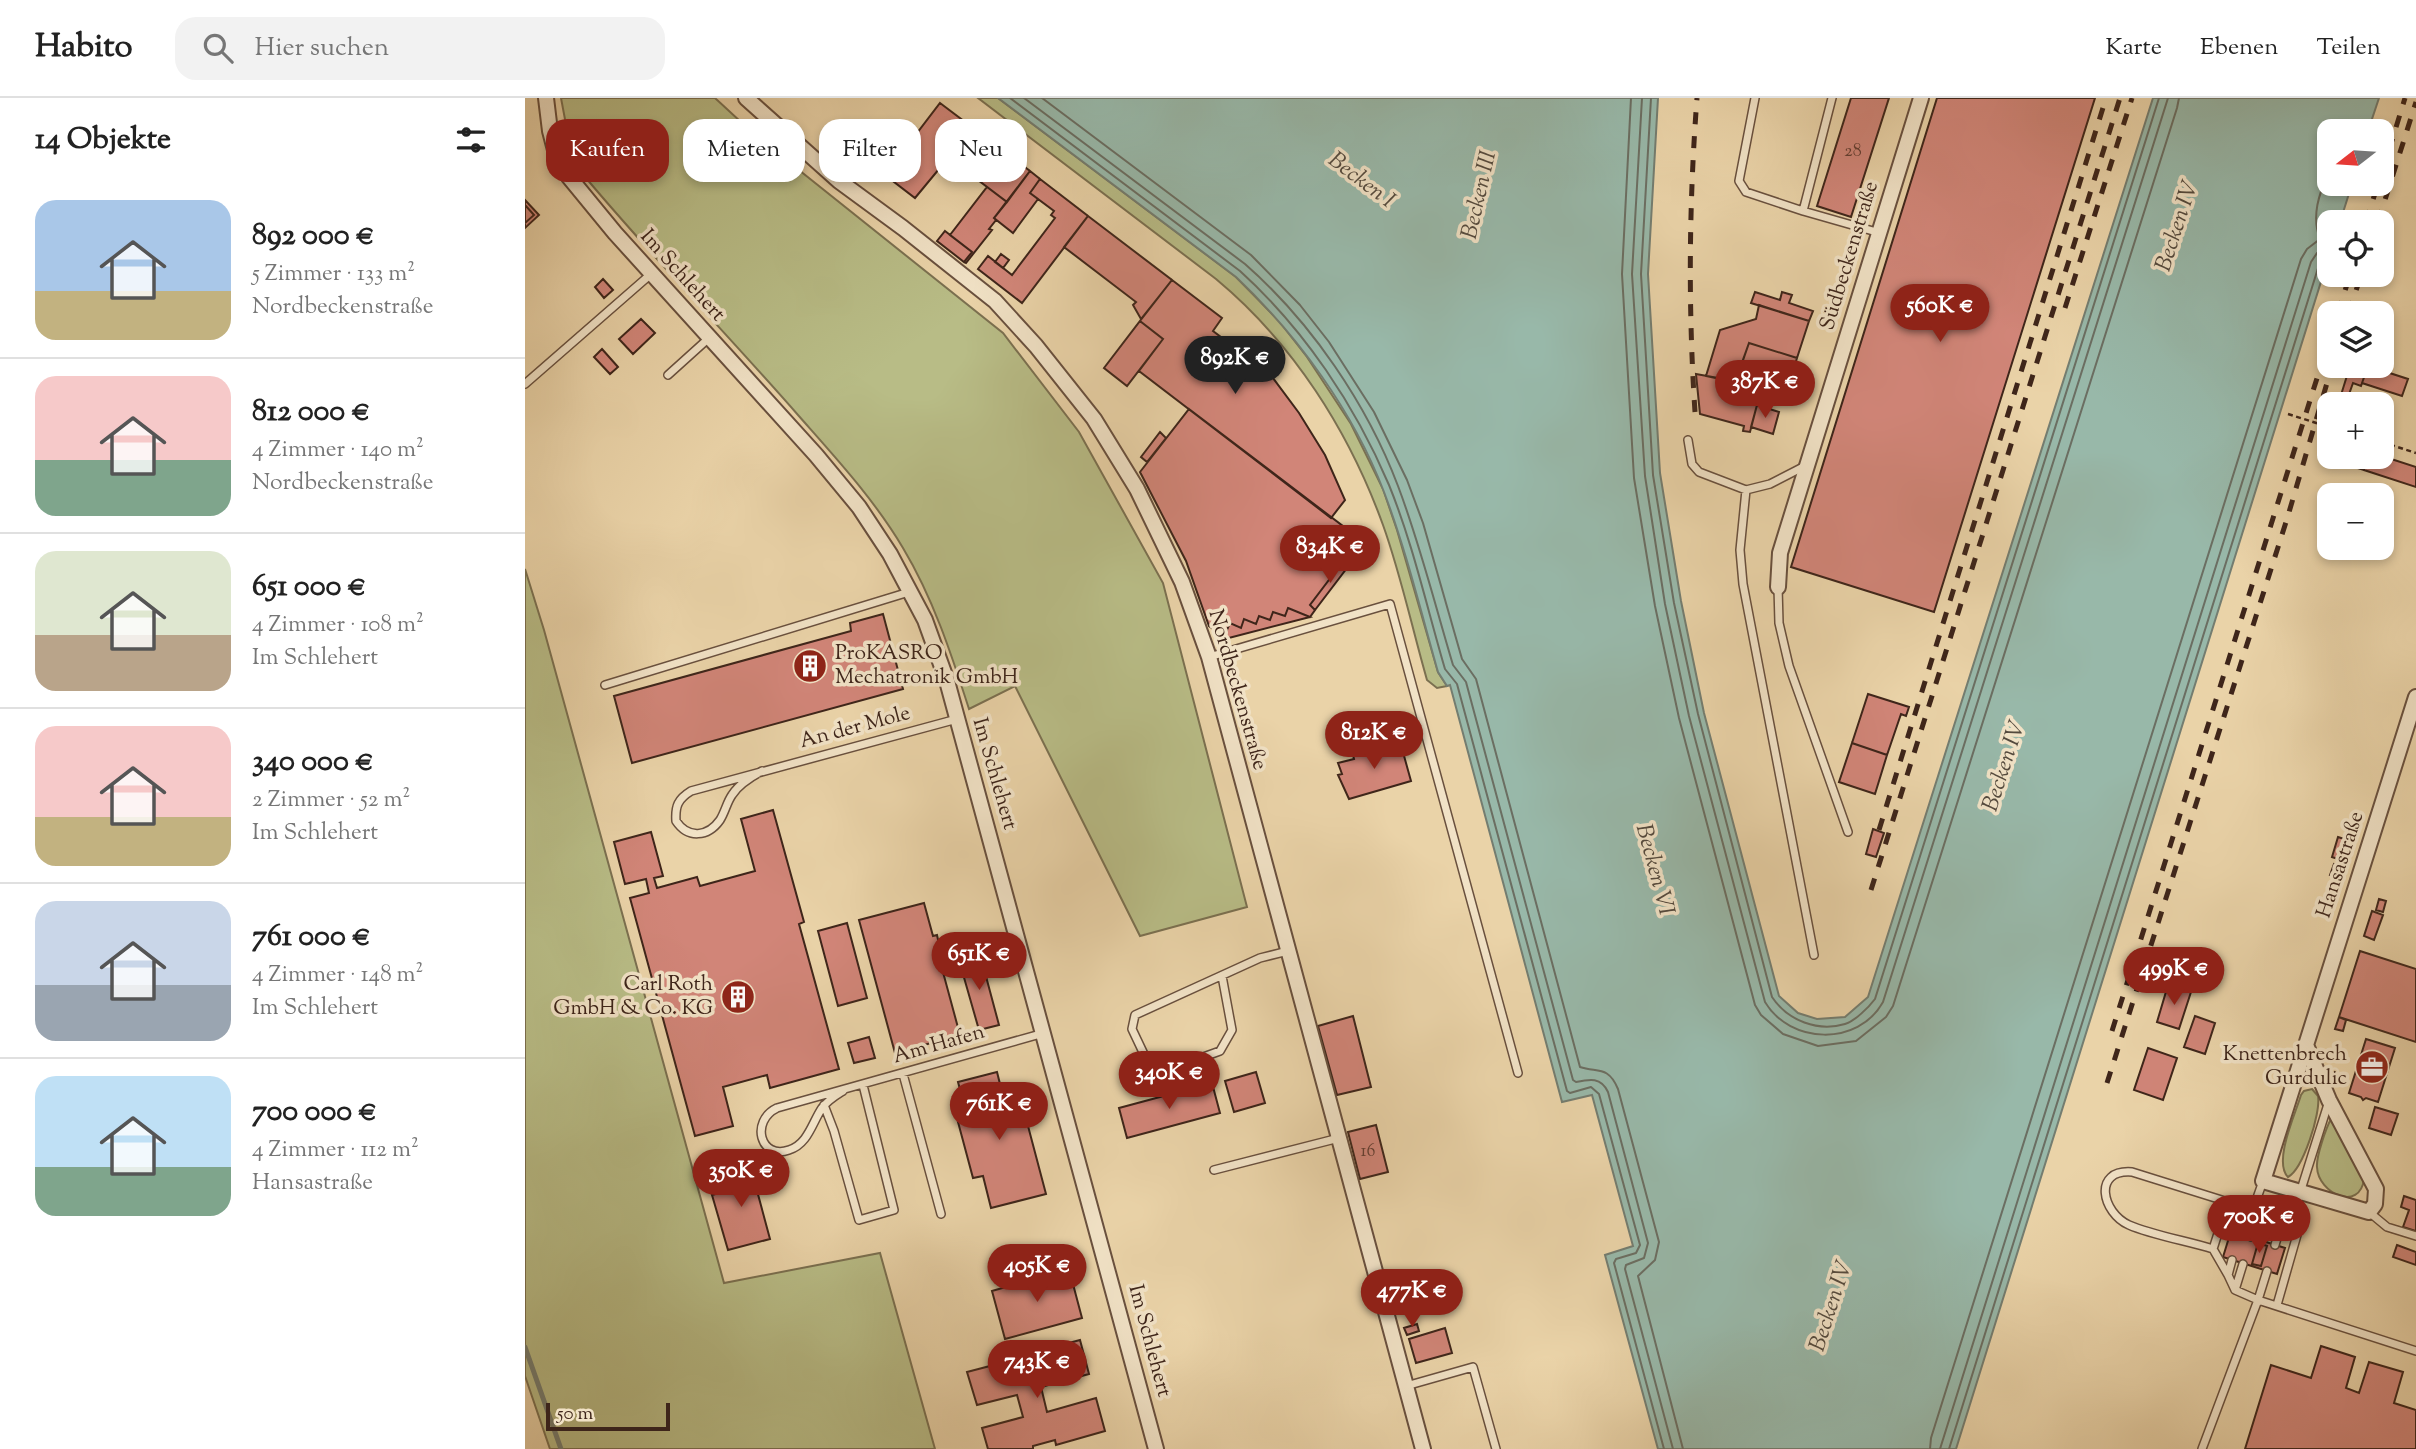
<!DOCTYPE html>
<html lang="de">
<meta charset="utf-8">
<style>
:root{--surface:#fff;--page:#f2f2f2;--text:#222;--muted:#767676;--line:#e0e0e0;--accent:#8f2418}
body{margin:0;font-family:"Sorts Mill Goudy",serif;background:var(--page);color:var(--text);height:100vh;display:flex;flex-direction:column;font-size:26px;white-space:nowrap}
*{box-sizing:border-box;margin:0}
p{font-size:23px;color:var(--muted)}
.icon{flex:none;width:38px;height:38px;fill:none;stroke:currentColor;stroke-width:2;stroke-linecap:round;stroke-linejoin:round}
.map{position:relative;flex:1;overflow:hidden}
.drawer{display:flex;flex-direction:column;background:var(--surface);width:525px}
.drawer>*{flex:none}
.guide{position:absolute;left:21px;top:21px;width:665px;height:63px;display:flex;gap:14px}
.needle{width:46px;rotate:253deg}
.buttons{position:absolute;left:1792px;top:21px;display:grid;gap:14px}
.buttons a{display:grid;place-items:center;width:77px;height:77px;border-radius:14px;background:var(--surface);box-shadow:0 4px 10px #0003;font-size:35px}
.scale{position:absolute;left:21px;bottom:18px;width:124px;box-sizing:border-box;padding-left:7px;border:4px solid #3e251a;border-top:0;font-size:19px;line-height:24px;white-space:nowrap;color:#3e251a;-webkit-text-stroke:5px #f1e2c6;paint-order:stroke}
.price{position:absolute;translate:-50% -60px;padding:0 16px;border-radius:24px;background:var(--accent);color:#fff;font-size:23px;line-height:46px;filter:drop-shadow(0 2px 4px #0008)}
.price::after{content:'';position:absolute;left:50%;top:42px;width:21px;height:16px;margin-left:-10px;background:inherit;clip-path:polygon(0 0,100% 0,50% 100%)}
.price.selected{background:#222;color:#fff}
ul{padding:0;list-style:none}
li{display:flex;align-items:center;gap:21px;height:175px;padding:0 35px}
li+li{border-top:2px solid var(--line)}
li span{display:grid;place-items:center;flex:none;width:196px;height:140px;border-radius:21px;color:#555}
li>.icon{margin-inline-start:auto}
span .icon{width:84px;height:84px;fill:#fffc;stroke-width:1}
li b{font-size:30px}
h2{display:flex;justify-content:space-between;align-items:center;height:84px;padding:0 35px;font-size:30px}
.chip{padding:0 24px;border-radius:21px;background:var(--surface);box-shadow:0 4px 10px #0003;font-size:24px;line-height:63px}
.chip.selected{background:var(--accent);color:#fff}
header{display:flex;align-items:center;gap:42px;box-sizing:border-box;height:98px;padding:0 35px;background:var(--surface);border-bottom:2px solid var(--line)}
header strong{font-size:33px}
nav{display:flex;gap:38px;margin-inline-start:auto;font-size:24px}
.search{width:490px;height:63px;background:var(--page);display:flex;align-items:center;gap:18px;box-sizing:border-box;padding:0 24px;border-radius:21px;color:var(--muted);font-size:26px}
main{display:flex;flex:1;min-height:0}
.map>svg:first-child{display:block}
.green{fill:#b8bc86;stroke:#7b7050;stroke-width:2}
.water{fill:#98b8a9;stroke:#747d70;stroke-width:2}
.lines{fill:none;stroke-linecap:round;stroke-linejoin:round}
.shore{stroke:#6b6e62;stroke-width:2}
.stream{stroke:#747d70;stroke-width:5}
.building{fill:#d18578;stroke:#3e251a;stroke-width:2}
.lane-casing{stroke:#69503e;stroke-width:10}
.street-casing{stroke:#69503e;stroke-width:18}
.path{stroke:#3e251a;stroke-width:2.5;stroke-dasharray:5 3.5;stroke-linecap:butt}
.lane{stroke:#f1e2c6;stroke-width:7}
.street{stroke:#f1e2c6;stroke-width:14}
.rail{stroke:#3e251a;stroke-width:5;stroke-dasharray:12 12;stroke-linecap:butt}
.labels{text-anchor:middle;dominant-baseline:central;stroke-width:7;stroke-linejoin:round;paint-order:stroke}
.number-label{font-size:18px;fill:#633d32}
.street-label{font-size:21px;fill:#3e251a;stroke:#f1e2c6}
.poi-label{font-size:21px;fill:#3e251a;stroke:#f1e2c6;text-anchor:end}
.water-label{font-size:23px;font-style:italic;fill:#544a3e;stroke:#f1e2c6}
</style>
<header>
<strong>Habito</strong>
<div class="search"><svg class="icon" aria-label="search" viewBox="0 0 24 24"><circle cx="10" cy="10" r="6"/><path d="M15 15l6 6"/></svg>Hier suchen</div>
<nav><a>Karte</a><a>Ebenen</a><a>Teilen</a></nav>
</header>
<main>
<section class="drawer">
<h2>14 Objekte<svg class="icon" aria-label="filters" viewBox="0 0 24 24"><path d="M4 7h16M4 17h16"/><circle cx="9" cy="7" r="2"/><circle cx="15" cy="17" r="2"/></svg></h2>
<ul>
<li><span style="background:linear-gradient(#a9c7e8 65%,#c2b280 0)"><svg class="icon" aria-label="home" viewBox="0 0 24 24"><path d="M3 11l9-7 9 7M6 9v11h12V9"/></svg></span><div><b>892 000 €</b><p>5 Zimmer · 133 m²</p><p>Nordbeckenstraße</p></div></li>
<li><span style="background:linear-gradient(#f6c9c9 60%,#7fa58c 0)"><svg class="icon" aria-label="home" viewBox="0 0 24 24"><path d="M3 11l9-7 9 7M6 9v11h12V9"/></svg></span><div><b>812 000 €</b><p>4 Zimmer · 140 m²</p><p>Nordbeckenstraße</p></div></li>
<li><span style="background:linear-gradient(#dfe7d0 60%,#b9a48a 0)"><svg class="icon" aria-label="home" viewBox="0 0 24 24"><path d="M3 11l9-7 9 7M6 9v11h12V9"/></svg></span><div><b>651 000 €</b><p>4 Zimmer · 108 m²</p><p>Im Schlehert</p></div></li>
<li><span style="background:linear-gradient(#f6c9c9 65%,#c2b280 0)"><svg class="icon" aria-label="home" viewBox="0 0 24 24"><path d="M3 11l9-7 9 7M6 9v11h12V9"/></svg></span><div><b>340 000 €</b><p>2 Zimmer · 52 m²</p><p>Im Schlehert</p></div></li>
<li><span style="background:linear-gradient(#c9d6e8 60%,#9aa5b1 0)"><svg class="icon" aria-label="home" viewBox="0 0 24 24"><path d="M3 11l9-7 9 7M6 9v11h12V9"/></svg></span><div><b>761 000 €</b><p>4 Zimmer · 148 m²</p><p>Im Schlehert</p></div></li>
<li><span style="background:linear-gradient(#bfe0f5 65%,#7fa58c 0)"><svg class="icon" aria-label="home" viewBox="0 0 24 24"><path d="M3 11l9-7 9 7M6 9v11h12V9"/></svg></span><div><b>700 000 €</b><p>4 Zimmer · 112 m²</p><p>Hansastraße</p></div></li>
</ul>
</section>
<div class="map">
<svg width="1891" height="1351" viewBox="0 0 1891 1351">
<rect width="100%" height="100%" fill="#ead3a8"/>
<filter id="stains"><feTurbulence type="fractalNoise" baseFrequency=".00286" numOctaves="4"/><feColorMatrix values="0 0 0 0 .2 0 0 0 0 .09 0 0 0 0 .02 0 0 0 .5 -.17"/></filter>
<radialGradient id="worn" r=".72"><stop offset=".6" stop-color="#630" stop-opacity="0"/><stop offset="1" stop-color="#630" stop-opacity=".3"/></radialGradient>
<path class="green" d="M36 0H190L230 37 478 235 554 334 638 485 722 809 615 838 490 588 444 611C426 555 408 500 378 450 349 401 310 359 273 317 203 237 129 161 61 80L45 48Z
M453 0H473L711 179 754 223 782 259 826 326 858 391 872 432 913 574 922 588 912 590 902 582C887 530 876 477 858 427 824 333 768 245 691 181Z
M0 471 19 532 199 1185 355 1155 410 1351H25L0 1278Z
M1787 991 1793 998C1796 1015 1778 1071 1763 1079 1748 1064 1770 1017 1776 997L1779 993Z
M1806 1021 1839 1081C1835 1114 1793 1096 1792 1069 1791 1059 1801 1030 1806 1021Z"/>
<path class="water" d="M473 0H1133L1123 176 1135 375 1156 503 1179 615 1254 898 1273 915 1292 921 1320 919 1343 899 1628 0H1854L1843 33H1804V86H1827L1815 124H1804V158L1431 1351H1133L1080 1157 1108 1148 1067 997 1037 1004 925 587 922 588 913 574C896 514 881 452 859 394 828 313 773 238 711 179Z"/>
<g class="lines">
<path class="shore" d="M485 0 715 173C779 231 830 307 864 387 888 446 902 510 920 571L932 586 1042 993 1045 995 1066 989 1074 996 1115 1147 1111 1155 1091 1161 1089 1165 1139 1351
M499 0 720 166C786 224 842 306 873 388 895 446 910 507 928 567L941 584 1048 982 1051 984C1065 981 1076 979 1083 994L1123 1145 1119 1160 1101 1167 1100 1171 1148 1351
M517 0 726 157 775 207 804 244 849 314 882 382 898 425 937 561 951 581 1055 969C1072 975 1083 967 1093 991L1134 1144 1130 1162 1113 1178 1158 1351
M1106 0 1097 176 1109 380 1130 508 1154 620 1230 907 1236 917 1258 936 1293 948 1331 943 1361 919 1368 908 1652 10 1654 0
M1117 0 1107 176 1120 378 1140 506 1164 618 1240 904C1265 946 1333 949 1358 904L1643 0
M1126 0 1116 176 1128 377 1149 505 1173 616 1247 899C1263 923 1293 934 1320 926 1330 923 1344 909 1350 901L1634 0
M1405 1351 1406 1340 1776 161 1782 151 1795 141C1786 118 1794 96 1804 73
M1415 1351 1786 164 1792 155 1804 152
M1424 1351 1794 167 1798 162 1804 161"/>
<path class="stream" d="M0 1249 36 1351"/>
</g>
<path class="building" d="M1326 0H1364L1326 119 1292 108Z
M1412 0H1570L1409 514 1266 469Z
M415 5 448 30 390 100 360 77Z
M448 30 505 73 482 104 424 60Z
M505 73 515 81 505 95 513 101 488 135 469 120Z
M515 81 563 118 497 205 453 171 463 158 487 177 530 120 526 117 529 113 505 95Z
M462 89 482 104 469 120 471 122 464 131 467 132 441 165 439 164 447 154 425 137Z
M0 102 14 117 0 130Z
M0 107 9 117 0 125Z
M563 118 647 182 616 221 608 207 611 204 539 149Z
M420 133 447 154 439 164 412 143Z
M476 156 484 162 478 170 470 164Z
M78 181 88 192 79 200 70 189Z
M647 182 697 220 688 233 745 276 774 315 800 357 820 402 806 420 614 273 638 241 615 223Z
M1230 194 1255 202 1257 194 1267 197 1264 205 1288 213 1284 223 1226 205Z
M1234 207 1284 223 1272 260 1224 245 1210 284 1181 278 1195 232 1231 221Z
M116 221 130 235 108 256 94 241Z
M615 223 638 241 602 288 579 270Z
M1224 245 1272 260 1264 286 1258 284 1257 288 1243 284 1244 280 1215 271Z
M77 251 93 269 85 276 69 259Z
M1825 268H1843L1836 288 1828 285 1823 299 1816 297Z
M1843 268 1883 281 1877 298 1837 285Z
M1171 276 1199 281 1195 297 1232 307 1225 334 1218 333 1219 328 1175 316Z
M1816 297 1826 300 1824 306H1813Z
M1232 307 1254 314 1248 336 1226 329Z
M664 311 835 441 828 450 840 458 831 470 819 462 785 507 790 512 785 519 763 510 760 518 748 514 745 522 734 518 731 526 719 521 716 530 705 525 701 534 694 535 684 528 661 463 615 374Z
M1802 332H1804V359H1843L1839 372 1794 358Z
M635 334 641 340 622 364 616 359Z
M1857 358 1891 369V389L1839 372 1843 359Z
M819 462 825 466 790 512 785 507Z
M763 510 785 519 696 542 694 535 701 534 705 525 716 530 719 521 731 526 734 518 745 522 748 514 760 518Z
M358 516 378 591 107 665 89 598 326 533 325 525Z
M1343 596 1384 609 1381 618 1376 616 1362 657 1327 645Z
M869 645 870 649 876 647 886 683 824 701 813 677 817 676 813 665 829 661 828 657Z
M1327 645 1362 657 1350 696 1314 684Z
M248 712 279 824 274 826 314 971 245 990 242 977 198 989 208 1028 170 1038 105 800 124 795 121 781 100 786 89 744 126 734 138 778 129 780 132 790 172 779 175 788 230 773 216 721Z
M1348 731 1359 735 1351 759 1341 756Z
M1813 739 1825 743 1819 763 1807 759Z
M1809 766 1816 768 1812 779 1805 777Z
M1854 801 1861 803 1858 814 1851 812Z
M399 805 408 838 412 837 415 851 412 852 435 937 370 955 334 822Z
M1847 813 1858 817 1849 842 1839 838Z
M322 825 342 900 313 908 293 833Z
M1835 853 1891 871V944L1814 919Z
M1653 855 1667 859 1663 871 1650 867Z
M455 856 474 927 454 932 434 862Z
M1643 887 1666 894 1654 931 1632 924Z
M828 918 846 989 812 997 793 928Z
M1670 918 1690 925 1680 956 1659 949Z
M1814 919 1821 922 1818 933 1810 931Z
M344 939 350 960 329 965 323 945Z
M1841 941 1870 950 1853 1004 1841 1000 1838 1002 1836 999 1824 995Z
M1623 950 1652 960 1638 1002 1609 992Z
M472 974 478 998 494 994 521 1096 466 1110 458 1078 448 1080 433 1024 443 1021 433 984Z
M731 974 740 1005 709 1014 700 983Z
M687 985 695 1015 602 1040 594 1010Z
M1850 1009 1873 1016 1866 1037 1844 1030Z
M851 1027 863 1074 835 1081 823 1034Z
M224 1063 245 1141 203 1152 187 1097 205 1092 199 1070Z
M1879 1098 1891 1102V1133L1878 1129 1884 1112 1876 1109Z
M1706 1133 1760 1150 1752 1176 1698 1159Z
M1733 1145 1742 1148 1736 1168 1727 1166Z
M1872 1147 1891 1154V1167L1868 1159Z
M544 1171 557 1220 480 1241 467 1193Z
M892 1226 894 1233 882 1237 879 1230Z
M920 1230 927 1255 891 1265 884 1241Z
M555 1242 564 1276 516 1289 522 1314 571 1300 580 1333 531 1347 530 1342 508 1348V1351H463L457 1330 498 1319 492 1297 452 1307 442 1274 484 1263 485 1268 508 1262 506 1255Z
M1796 1248 1830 1259 1821 1290 1834 1295 1844 1264 1878 1274 1869 1305 1891 1312V1351H1720L1746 1267 1786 1280Z"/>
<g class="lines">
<g class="lane-casing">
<path id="lane" d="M1230 0 1214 83 1221 94 1278 113
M1307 0 1278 113 1355 135
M143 277 184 240
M0 286 126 176
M1163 342 1167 366 1174 374 1221 392 1245 386 1280 368
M1221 392 1215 452 1218 486 1289 857
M1253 489 1254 525 1264 568 1323 734
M684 559 865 506 993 975
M80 587 384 494
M237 673C226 679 214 686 207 697 202 704 200 714 195 722 183 739 163 741 151 723 150 708 153 701 166 693L432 621
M697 878 707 932 695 953 642 972 625 969 607 931 610 917 735 860 763 853
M378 976 416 1116
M318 993C310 998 303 1002 297 1010 287 1025 283 1046 264 1052 235 1062 225 1023 252 1010L519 935
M299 1007 309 1033 334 1122 369 1112 338 987
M689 1072 814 1040
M1703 1104 1729 1110
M1844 1114 1862 1129 1891 1138
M1726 1117 1730 1128 1726 1139
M1714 1136 1716 1126 1726 1117 1738 1083
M1750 1147 1757 1123 1768 1117
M1688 1151C1662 1143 1627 1137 1604 1127 1577 1115 1567 1071 1607 1074L1703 1104 1688 1151 1703 1177
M1707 1162 1703 1177 1710 1192 1733 1202 1742 1173
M1710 1192 1718 1166
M1752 1207 1772 1137 1768 1117 1804 1003
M881 1288 948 1269 971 1351
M1677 1351 1733 1202 1891 1253"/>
</g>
<g class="street-casing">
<path id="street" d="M21 0 25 33 30 52 44 79 90 135 291 357 334 409 365 456 400 522 422 583 631 1351
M221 0 314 83 378 130 470 203 511 248 569 321 612 391 657 484 684 559 898 1351
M1253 489 1255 455 1396 0
M1781 947 1804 1002 1851 1091 1850 1106 1844 1114 1738 1083 1891 599"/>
</g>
<path class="path" d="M1763 316 1804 329
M1857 344 1891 355"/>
<use href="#lane" class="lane"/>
<use href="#street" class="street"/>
<path class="rail" d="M1857 75 1880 0
M1841 124 1853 86
M1853 124 1891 4
M1540 210 1607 0
M1813 215 1825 177
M1824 215 1836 177
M1170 314C1163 209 1164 105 1172 0
M1354 732 1581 0
M1346 792 1595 0
M1587 933 1804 242
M1582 985 1762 421 1807 268"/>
</g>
<defs>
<g id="building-disc" transform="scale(1.75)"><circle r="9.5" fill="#8f2418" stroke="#f1e2c6"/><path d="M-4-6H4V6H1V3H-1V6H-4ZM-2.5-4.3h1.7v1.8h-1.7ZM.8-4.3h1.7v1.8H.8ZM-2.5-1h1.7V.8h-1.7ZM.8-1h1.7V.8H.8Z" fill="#fff"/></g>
<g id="office-disc" transform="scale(1.75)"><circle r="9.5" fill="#8f2418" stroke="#f1e2c6"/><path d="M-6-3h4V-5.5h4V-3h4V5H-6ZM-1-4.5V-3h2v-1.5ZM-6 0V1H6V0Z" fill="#fff"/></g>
</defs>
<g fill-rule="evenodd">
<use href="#building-disc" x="285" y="568"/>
<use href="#building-disc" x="213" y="899"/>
<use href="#office-disc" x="1847" y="969"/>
</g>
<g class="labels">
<g class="number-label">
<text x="1328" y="54">28</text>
<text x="843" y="1054">16</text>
</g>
<g class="street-label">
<text transform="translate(1325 158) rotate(-73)">Südbeckenstraße</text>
<text transform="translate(157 178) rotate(48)">Im Schlehert</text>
<text transform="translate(712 592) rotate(74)">Nordbeckenstraße</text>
<text transform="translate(330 630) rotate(-15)">An der Mole</text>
<text transform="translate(469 676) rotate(74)">Im Schlehert</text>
<text transform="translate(1816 767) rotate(-72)">Hansastraße</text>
<text transform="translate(414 947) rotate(-16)">Am Hafen</text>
<text transform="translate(624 1243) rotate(75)">Im Schlehert</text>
</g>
<g class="poi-label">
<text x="310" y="556" text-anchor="start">ProKASRO<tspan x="310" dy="24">Mechatronik GmbH</tspan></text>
<text x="188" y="887">Carl Roth<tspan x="188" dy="24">GmbH &amp; Co. KG</tspan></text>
<text x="1822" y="957">Knettenbrech<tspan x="1822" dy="24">Gurdulic</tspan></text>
</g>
<g class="water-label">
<text transform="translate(836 83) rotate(37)">Becken I</text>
<text transform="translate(955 97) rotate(-77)">Becken III</text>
<text transform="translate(1653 128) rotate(-72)">Becken IV</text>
<text transform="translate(1480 668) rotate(-72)">Becken IV</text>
<text transform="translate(1129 772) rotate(75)">Becken VI</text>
<text transform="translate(1307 1208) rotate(-72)">Becken IV</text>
</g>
</g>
<rect width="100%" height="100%" filter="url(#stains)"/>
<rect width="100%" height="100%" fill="url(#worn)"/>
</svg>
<div class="buttons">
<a><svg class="needle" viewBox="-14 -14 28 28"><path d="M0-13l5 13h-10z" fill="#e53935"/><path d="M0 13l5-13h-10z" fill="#767676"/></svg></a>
<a><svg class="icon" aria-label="locate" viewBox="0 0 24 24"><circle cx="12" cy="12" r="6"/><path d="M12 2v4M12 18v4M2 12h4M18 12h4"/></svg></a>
<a><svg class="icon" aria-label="layers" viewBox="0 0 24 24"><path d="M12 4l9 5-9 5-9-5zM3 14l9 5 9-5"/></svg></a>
<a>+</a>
<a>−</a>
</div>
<div class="scale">50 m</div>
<b class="price" style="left:1415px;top:246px">560K €</b>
<b class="price selected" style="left:710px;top:298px">892K €</b>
<b class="price" style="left:1240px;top:322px">387K €</b>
<b class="price" style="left:805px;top:487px">834K €</b>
<b class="price" style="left:849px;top:673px">812K €</b>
<b class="price" style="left:454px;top:894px">651K €</b>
<b class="price" style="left:1649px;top:909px">499K €</b>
<b class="price" style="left:644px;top:1013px">340K €</b>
<b class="price" style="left:474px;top:1044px">761K €</b>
<b class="price" style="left:216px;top:1111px">350K €</b>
<b class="price" style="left:1734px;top:1157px">700K €</b>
<b class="price" style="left:512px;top:1206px">405K €</b>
<b class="price" style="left:887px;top:1231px">477K €</b>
<b class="price" style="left:512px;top:1302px">743K €</b>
<div class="guide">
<a class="chip selected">Kaufen</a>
<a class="chip">Mieten</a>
<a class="chip">Filter</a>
<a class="chip">Neu</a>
</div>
</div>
</main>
